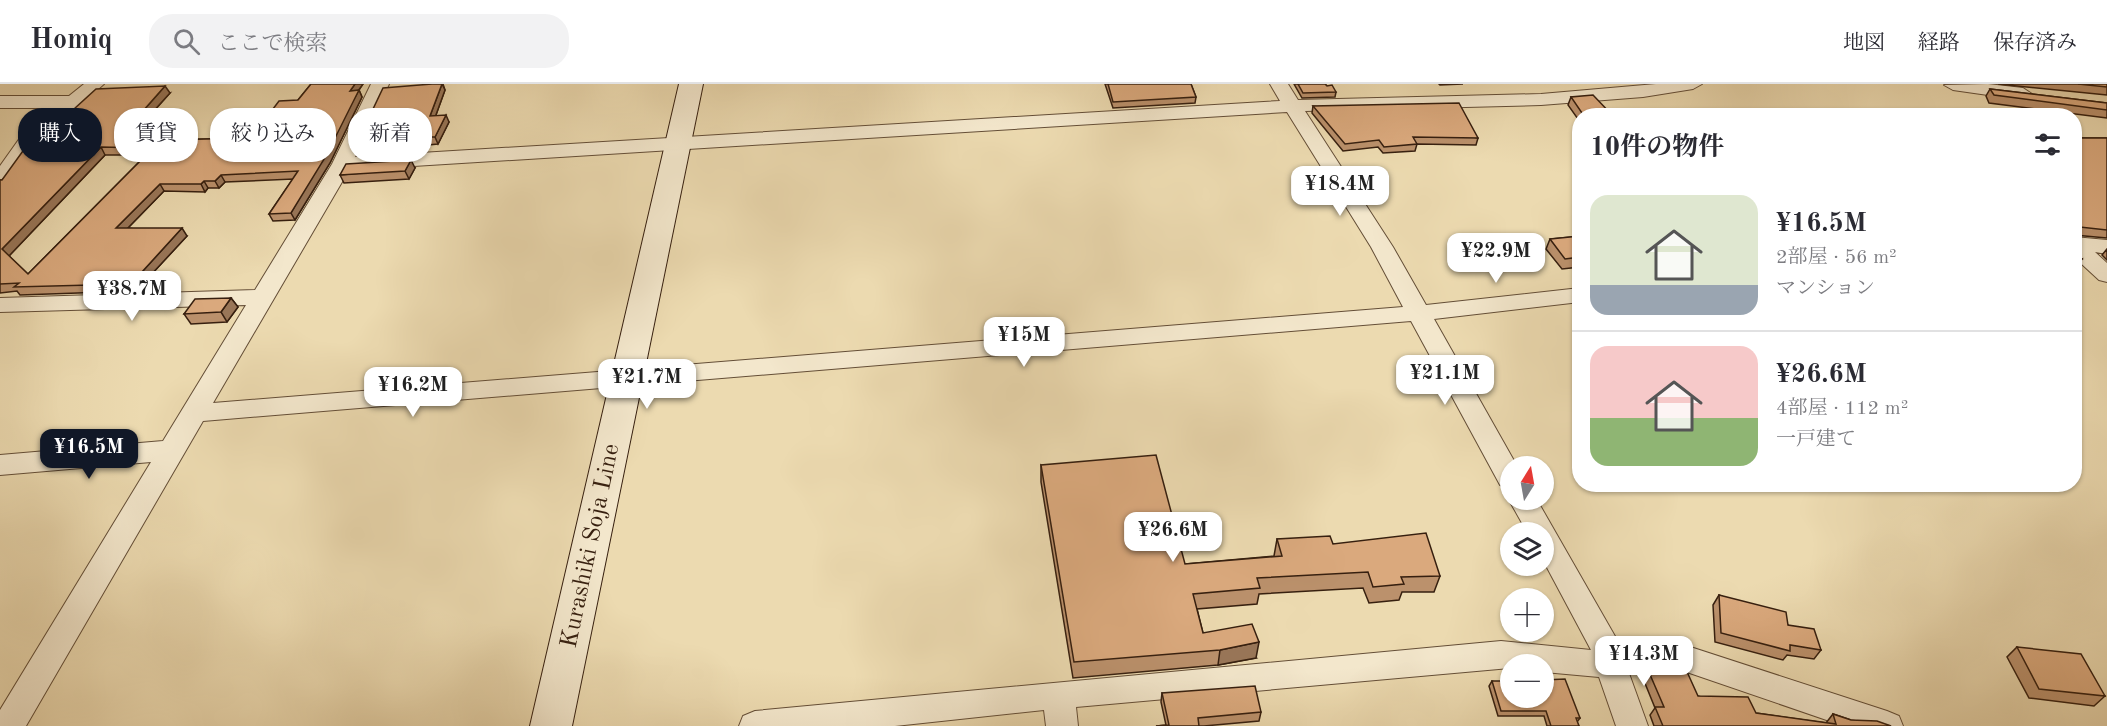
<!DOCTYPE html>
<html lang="ja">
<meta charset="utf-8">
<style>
:root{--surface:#fff;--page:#f2f2f3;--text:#2b2b33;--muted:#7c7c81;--line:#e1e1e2;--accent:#111827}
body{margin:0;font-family:"Old Standard TT","Noto Serif JP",serif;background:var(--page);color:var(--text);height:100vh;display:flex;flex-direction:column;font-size:22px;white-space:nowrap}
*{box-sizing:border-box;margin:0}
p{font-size:20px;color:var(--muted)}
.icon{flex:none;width:33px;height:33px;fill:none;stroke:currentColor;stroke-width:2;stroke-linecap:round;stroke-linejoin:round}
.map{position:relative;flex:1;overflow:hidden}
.side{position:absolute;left:1572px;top:24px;width:510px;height:384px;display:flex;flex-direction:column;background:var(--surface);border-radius:24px;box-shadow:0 2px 4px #0004}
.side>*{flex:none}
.top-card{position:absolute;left:18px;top:24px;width:570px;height:54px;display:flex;gap:12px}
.needle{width:39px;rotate:11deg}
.fabs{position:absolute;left:1500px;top:372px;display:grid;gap:12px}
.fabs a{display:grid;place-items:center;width:54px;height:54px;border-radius:50%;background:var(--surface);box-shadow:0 2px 4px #0004;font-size:30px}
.price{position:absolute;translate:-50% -51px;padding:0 14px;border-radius:12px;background:#fff;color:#222;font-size:20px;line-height:39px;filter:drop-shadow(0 2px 3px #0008)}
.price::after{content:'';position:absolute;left:50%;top:36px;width:18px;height:14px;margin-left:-9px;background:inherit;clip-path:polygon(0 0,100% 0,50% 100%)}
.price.active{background:var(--accent);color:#fff}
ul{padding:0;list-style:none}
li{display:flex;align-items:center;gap:18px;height:150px;padding:0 18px}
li+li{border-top:2px solid var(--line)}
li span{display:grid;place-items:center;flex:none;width:168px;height:120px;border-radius:18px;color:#555}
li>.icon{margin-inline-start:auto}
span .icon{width:72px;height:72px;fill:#fffc;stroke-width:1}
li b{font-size:26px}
h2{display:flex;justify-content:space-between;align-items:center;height:72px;padding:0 18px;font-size:26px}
.pill{padding:0 21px;border-radius:24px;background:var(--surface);box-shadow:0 2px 4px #0004;font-size:21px;line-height:54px}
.pill.active{background:var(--accent);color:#fff}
header{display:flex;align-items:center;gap:36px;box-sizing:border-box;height:84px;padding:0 30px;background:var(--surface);border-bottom:2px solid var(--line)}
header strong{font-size:28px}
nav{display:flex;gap:33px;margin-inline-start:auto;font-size:21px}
.search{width:420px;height:54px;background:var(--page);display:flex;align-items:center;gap:15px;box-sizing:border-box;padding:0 21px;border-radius:24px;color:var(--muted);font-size:22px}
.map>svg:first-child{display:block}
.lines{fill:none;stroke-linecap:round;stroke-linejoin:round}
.minor-casing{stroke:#644e37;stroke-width:2}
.secondary-casing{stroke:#361f0f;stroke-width:2}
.minor{fill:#f3e7cc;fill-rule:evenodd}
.secondary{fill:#f3e7cc;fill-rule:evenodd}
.wall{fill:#bb916c;stroke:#361f0f;stroke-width:1.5;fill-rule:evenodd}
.shaded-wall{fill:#997658;stroke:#361f0f;stroke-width:1.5}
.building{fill:#daa97d;stroke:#361f0f;stroke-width:1.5}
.labels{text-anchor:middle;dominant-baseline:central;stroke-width:4.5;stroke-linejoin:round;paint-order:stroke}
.street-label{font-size:24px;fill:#361f0f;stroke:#f3e7cc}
</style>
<header>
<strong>Homiq</strong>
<div class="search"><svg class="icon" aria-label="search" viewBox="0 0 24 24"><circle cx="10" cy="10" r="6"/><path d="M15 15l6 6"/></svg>ここで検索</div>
<nav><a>地図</a><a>経路</a><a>保存済み</a></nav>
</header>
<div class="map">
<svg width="2107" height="642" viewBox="0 0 2107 642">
<rect width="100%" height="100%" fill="#ecdab0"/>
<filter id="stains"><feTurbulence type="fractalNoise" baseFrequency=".00333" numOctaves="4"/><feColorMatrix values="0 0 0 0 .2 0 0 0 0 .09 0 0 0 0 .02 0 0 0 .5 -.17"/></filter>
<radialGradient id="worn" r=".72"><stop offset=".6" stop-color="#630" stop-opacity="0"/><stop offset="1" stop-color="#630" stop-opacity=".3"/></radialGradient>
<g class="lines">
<g class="minor-casing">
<path id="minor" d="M84 0H104L36 59 7 101 0 103V82L22 51 55 24H0V12H69Z
M371 0H389L355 73 1280 17 1270 0H1288L1298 16 1541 10 1656 0H1702L1693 5 1643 13 1541 21 1305 27 1393 163 1426 221 1580 204V218L1434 235 1517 382H1510V404L1500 401 1411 237 203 337 26 642H0V626L151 378 0 391V371L163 357 246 221 0 228V214L255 206 332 80ZM1287 28 1371 163 1403 223 213 319 349 86Z
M1988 0 2023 4 2032 10 2023 16 1953 6 1944 1Z
M2074 153 2107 156V170L2095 168 2107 179V198L2099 196 2074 173Z
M1510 414 1537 416 1616 554 1675 558 1887 627 1899 632 1903 642H1844L1675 584 1626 581 1648 642H1616L1599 593 1544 588V580H1510V584L1076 623 1078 642H1046L1044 626 895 642H739L743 632 755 627 1501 557 1591 566 1544 478V448H1527L1509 416Z"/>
</g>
<g class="secondary-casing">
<path id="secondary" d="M679 0H703L572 642H530Z"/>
</g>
<use href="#minor" class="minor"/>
<use href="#secondary" class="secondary"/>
</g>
<path class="wall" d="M311 0H363L359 6 362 13 330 79 295 136 273 137 269 130 293 95 225 98 219 104H208L205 108 164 107 128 144 187 152 136 207 20 211 17 207 0 209V96H2L52 45 170 9 138 45H163L167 52 163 56 251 54 298 16ZM105 71H146L28 190 9 172Z
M432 0H443L445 6 436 31 449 38 438 60 428 61 424 67 359 71 355 63Z
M1105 0H1191L1196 13 1195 19 1113 24Z
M1294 0H1325L1327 2 1336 8 1335 13 1302 14Z
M1439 0H1463L1440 1Z
M1998 0H2107V11Z
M1990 5 2107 19V34L1989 19 1986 12Z
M1571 13 1613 32H1580V38L1568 21Z
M1313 22 1478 54 1476 61 1417 60 1415 67 1383 69 1378 63 1343 67 1312 29Z
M2074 54H2107V154L2074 151Z
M415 84 409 95 344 99 340 91Z
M1580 152V183L1562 185 1546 165 1550 155Z
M2107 165V176L2102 171Z
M231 214 238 223 227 238 191 240 184 230Z
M1041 381 1185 480 1274 472 1277 455 1333 460 1440 492 1434 508H1402L1399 516 1369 519 1363 504 1259 510 1257 520 1197 525 1203 549 1256 574 1218 581 1073 594 1041 398Z
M1719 511 1788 541 1821 566 1814 575 1787 571 1783 576 1715 558 1713 521Z
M2017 563 2105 612 2094 622 2029 614 2007 573Z
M1645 579 1698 612 1756 629 1826 639 1833 630 1851 636 1891 642H1654L1650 631 1655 624 1640 587Z
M1492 597 1580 634 1577 638 1579 642H1547L1544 632H1498L1489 602Z
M1162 609 1261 628 1259 637 1204 642H1156L1166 641 1161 618Z"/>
<path class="shaded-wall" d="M355 0H363L353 14 350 7Z
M442 0 445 6 433 39 430 32Z
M165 2 170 9 131 52 127 45Z
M359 6 362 13 330 79 295 136 291 129Z
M446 31 449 38 438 60 435 53Z
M163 45 167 52 149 71 144 64Z
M424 53 428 61 424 67 421 59Z
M101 63 105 71 8 173 2 165Z
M411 76 415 84 409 95 405 87Z
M221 91 225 98 219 104 215 97Z
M204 97 208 104 205 108 201 100Z
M160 100 164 107 121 151 116 144Z
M182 144 187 152 136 207 131 200Z
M2082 175 2079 180 2074 181V177Z
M231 214 238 223 227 238 221 228Z
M1259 558 1256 574 1218 581 1220 566Z"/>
<path class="building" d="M311 0H355L350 7 359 6 326 72 291 129 269 130 298 87 221 91 215 97H204L201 100H160L116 144H182L131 200 14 203 19 199 0 200V96H2L33 53 42 45H52L96 5 165 2 127 45H163L144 64 101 63 2 165 28 190 161 56 251 54 279 17 298 16Z
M432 0H442L430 32 446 31 435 53H424L421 59 355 63 383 4Z
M1108 0H1191L1196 13 1113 18Z
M1298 0H1325L1327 2 1332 1 1336 8 1303 9Z
M2078 0H2107V3Z
M1990 5 2107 19V26L1994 11Z
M1593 11 1613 32H1584L1571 13Z
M1459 19 1478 54 1413 53 1417 60 1384 63 1379 56 1345 60 1313 22Z
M2074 54H2107V146L2080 143 2078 146 2074 143Z
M411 76 405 87 340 91 346 80Z
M1580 152V173L1565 175 1550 155Z
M2074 161H2076V170L2082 175 2074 177Z
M231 214 221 228 184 230 195 215Z
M1156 371 1185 480 1282 472 1277 455 1330 452 1333 460 1426 449 1440 492 1401 493 1404 500 1373 503 1368 488 1257 494 1260 504 1193 510 1203 549 1252 540 1259 558 1220 566 1074 578 1041 381Z
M1719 511 1786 528 1788 541 1814 545 1821 566 1790 561V567L1721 549Z
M2017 563 2081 570 2105 612 2039 605Z
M1645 579H1683L1698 612 1748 613 1756 629 1836 640 1833 630 1851 636 1877 637 1891 642H1663L1655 623H1664Z
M1565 595 1580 634H1576L1579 642H1551L1546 627H1501L1492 597H1510V614H1544V596Z
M1255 602 1261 628 1198 634 1199 642H1156L1169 641 1162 609Z"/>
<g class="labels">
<g class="street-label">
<text transform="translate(591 462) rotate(-78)">Kurashiki Soja Line</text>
</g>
</g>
<rect width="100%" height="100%" filter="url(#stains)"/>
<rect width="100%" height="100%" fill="url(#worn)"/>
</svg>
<div class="fabs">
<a><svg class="needle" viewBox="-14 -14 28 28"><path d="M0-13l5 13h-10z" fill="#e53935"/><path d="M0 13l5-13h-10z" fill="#7c7c81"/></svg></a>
<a><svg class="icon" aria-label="layers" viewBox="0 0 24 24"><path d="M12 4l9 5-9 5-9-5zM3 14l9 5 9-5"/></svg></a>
<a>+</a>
<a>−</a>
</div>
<b class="price" style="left:1340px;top:133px">¥18.4M</b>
<b class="price" style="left:1496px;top:200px">¥22.9M</b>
<b class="price" style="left:132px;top:238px">¥38.7M</b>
<b class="price" style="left:1024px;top:284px">¥15M</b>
<b class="price" style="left:1445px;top:322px">¥21.1M</b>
<b class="price" style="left:647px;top:326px">¥21.7M</b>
<b class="price" style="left:413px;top:334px">¥16.2M</b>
<b class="price active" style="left:89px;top:396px">¥16.5M</b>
<b class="price" style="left:1173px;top:479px">¥26.6M</b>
<b class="price" style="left:1644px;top:603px">¥14.3M</b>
<div class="top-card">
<a class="pill active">購入</a>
<a class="pill">賃貸</a>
<a class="pill">絞り込み</a>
<a class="pill">新着</a>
</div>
<section class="side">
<h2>10件の物件<svg class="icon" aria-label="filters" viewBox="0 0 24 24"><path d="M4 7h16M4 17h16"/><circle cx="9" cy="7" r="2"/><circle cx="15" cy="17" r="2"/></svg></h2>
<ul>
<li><span style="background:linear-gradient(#dfe7d0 75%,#9aa5b1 0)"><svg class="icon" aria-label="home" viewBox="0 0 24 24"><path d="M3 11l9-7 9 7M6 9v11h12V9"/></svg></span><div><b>¥16.5M</b><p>2部屋 · 56 m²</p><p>マンション</p></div></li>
<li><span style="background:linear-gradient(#f6c9c9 60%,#8fb573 0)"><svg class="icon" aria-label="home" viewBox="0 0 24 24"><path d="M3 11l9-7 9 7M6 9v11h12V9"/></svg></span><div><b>¥26.6M</b><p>4部屋 · 112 m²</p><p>一戸建て</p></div></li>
</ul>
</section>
</div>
